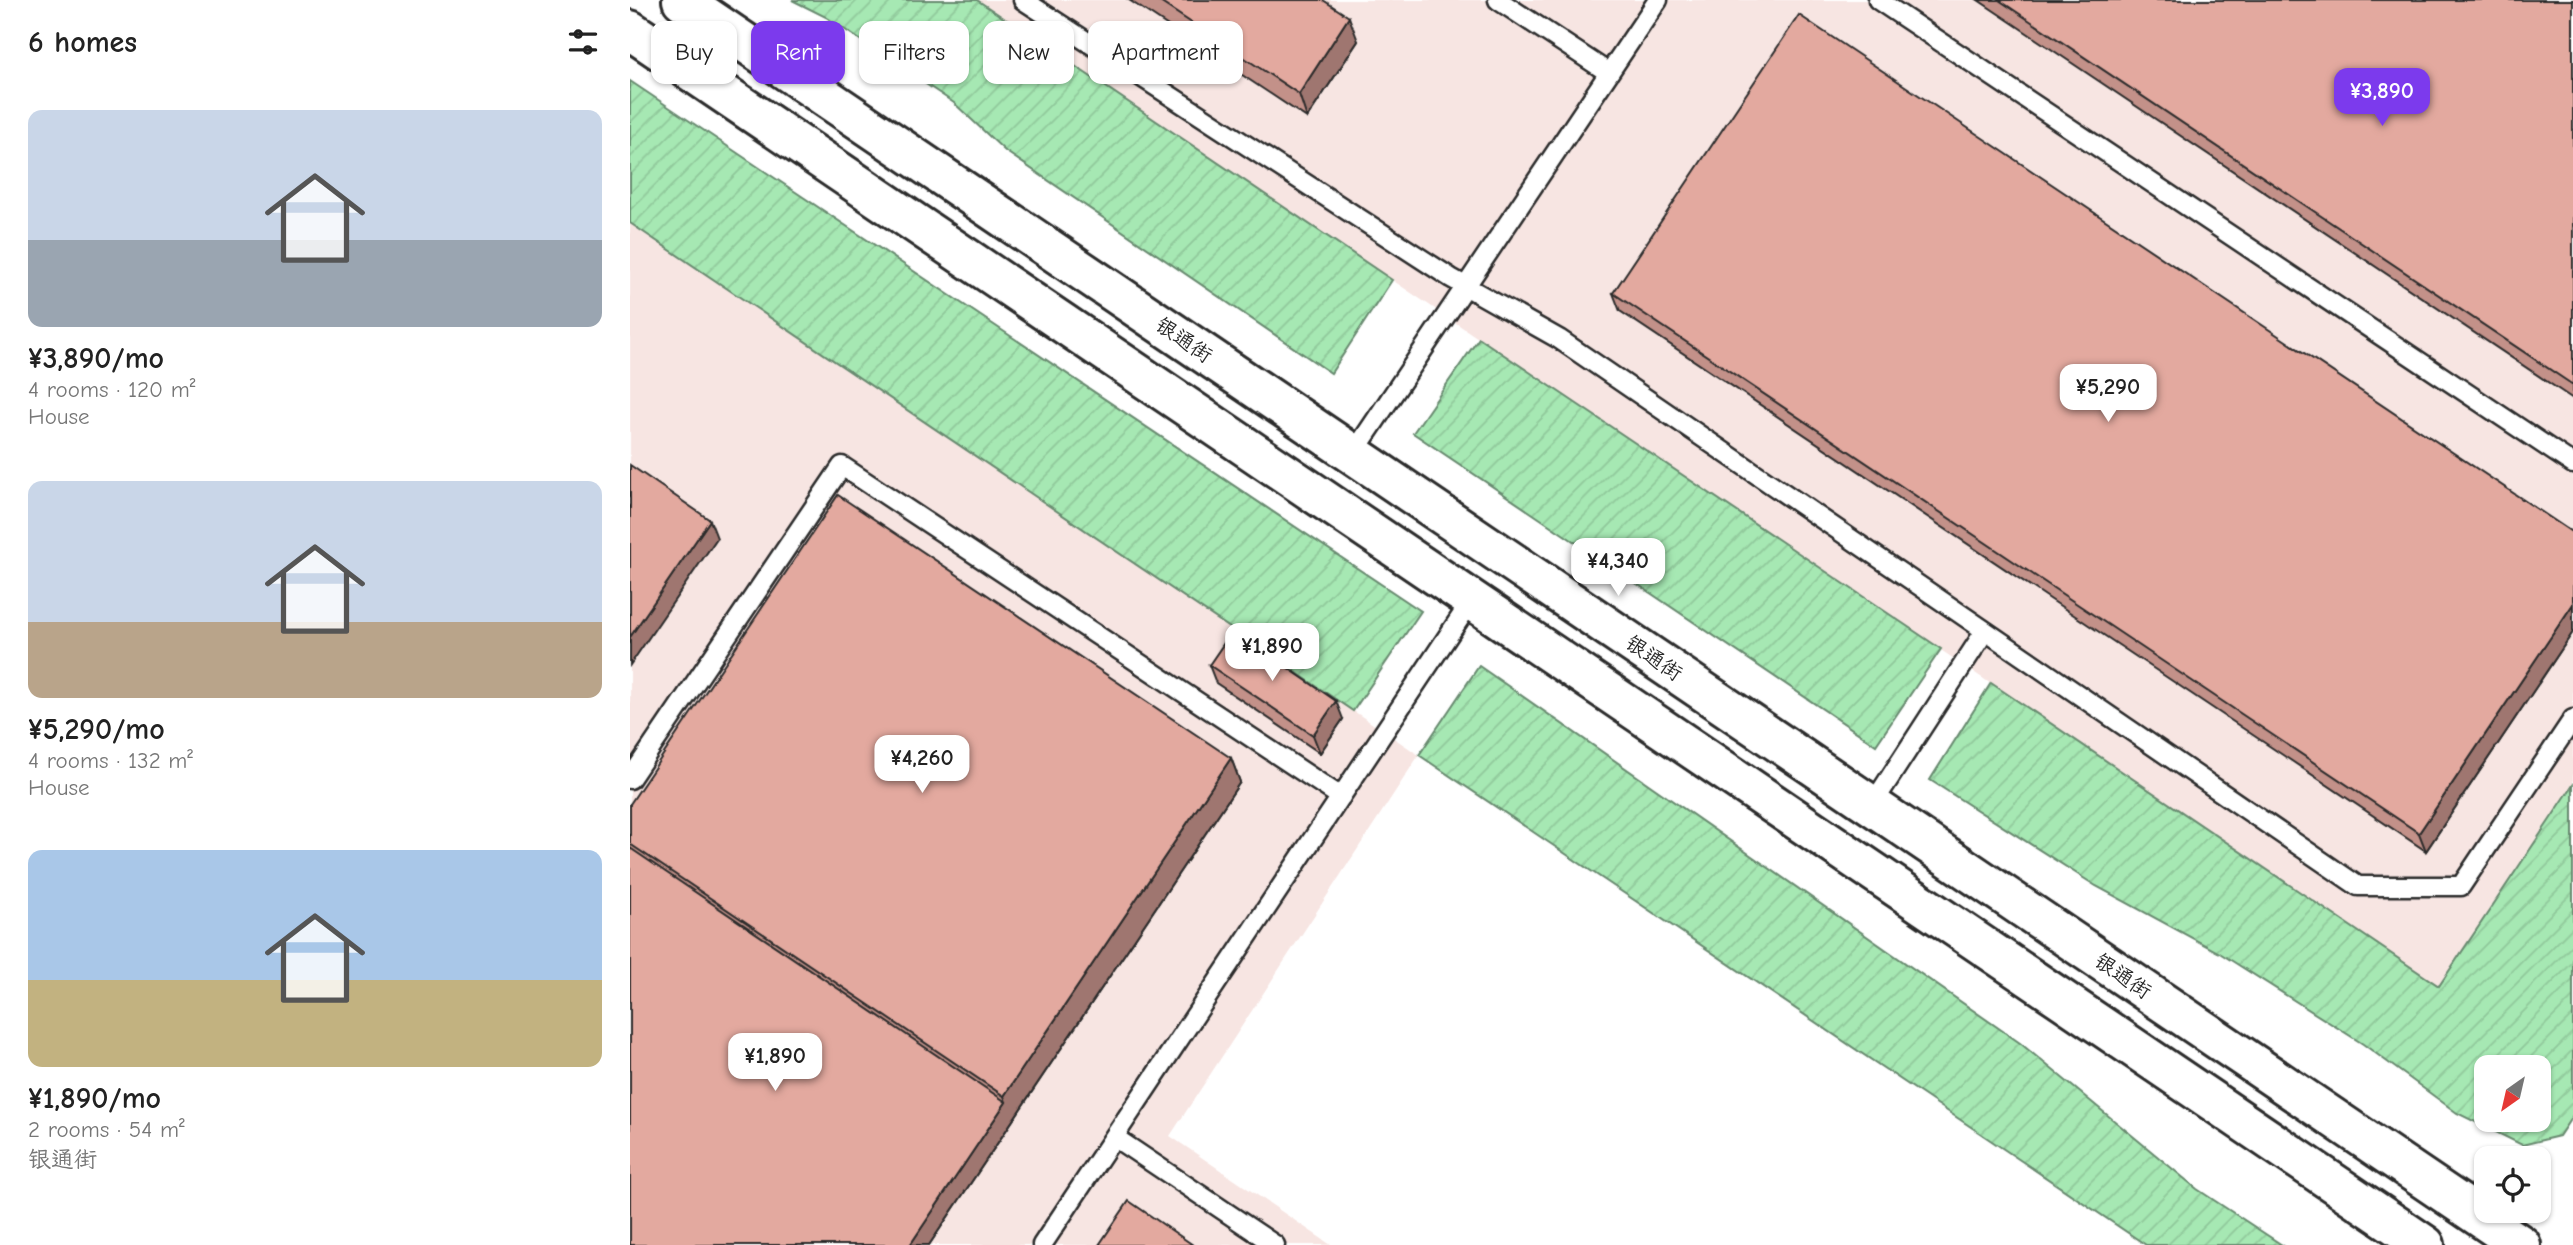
<!DOCTYPE html>
<meta charset="utf-8">
<style>
:root{--surface:#fff;--page:#f6f6f6;--text:#222;--muted:#767676;--accent:#7c3aed}
body{margin:0;font-family:"Comic Neue","LXGW WenKai TC",sans-serif;background:var(--page);color:var(--text);height:100vh;display:flex;flex-direction:column;font-size:26px;white-space:nowrap}
*{box-sizing:border-box;margin:0}
p{font-size:23px;color:var(--muted)}
.icon{flex:none;width:38px;height:38px;fill:none;stroke:currentColor;stroke-width:2;stroke-linecap:round;stroke-linejoin:round}
.map{position:relative;flex:1;overflow:hidden}
.side{display:flex;flex-direction:column;background:var(--surface);width:630px}
.side>*{flex:none}
.top-card{position:absolute;left:21px;top:21px;width:665px;height:63px;display:flex;gap:14px}
.needle{width:46px;rotate:214deg}
.controls{position:absolute;left:1844px;top:1055px;display:grid;gap:14px}
.controls a{display:grid;place-items:center;width:77px;height:77px;border-radius:14px;background:var(--surface);box-shadow:0 2px 5px #0004;font-size:35px}
.price{position:absolute;translate:-50% -60px;padding:0 16px;border-radius:14px;background:#fff;color:#222;font-size:23px;line-height:46px;filter:drop-shadow(0 2px 4px #0008)}
.price::after{content:'';position:absolute;left:50%;top:42px;width:21px;height:16px;margin-left:-10px;background:inherit;clip-path:polygon(0 0,100% 0,50% 100%)}
.price.selected{background:var(--accent);color:#fff}
ul{padding:0;list-style:none}
li{display:grid;align-content:center;gap:14px;height:371px;padding:0 28px}
li span{display:grid;place-items:center;height:217px;border-radius:14px;color:#555}
li>.icon{margin-inline-start:auto}
span .icon{width:126px;height:126px;fill:#fffc;stroke-width:1}
li b{font-size:30px}
h2{display:flex;justify-content:space-between;align-items:center;height:84px;padding:0 28px;font-size:30px}
.chip{padding:0 24px;border-radius:14px;background:var(--surface);box-shadow:0 2px 5px #0004;font-size:24px;line-height:63px}
.chip.selected{background:var(--accent);color:#fff}
main{display:flex;flex:1;min-height:0}
.map>svg:first-child{display:block}
.built{fill:#f7e5e2}
.garden{fill:url(#garden-furrows);stroke:#688a6f;stroke-width:2;fill-rule:evenodd}
.lines{fill:none;stroke-linecap:round;stroke-linejoin:round}
.lane-casing{stroke:#2b2b2b;stroke-width:23}
.secondary-casing{stroke:#2b2b2b;stroke-width:44}
.lane{stroke:#fff;stroke-width:18}
.secondary{stroke:#fff;stroke-width:38}
.wall{fill:#c39189;stroke:#2b2b2b;stroke-width:2}
.shaded-wall{fill:#9f766f;stroke:#2b2b2b;stroke-width:2}
.building{fill:#e3a99f;stroke:#2b2b2b;stroke-width:2}
.labels{text-anchor:middle;dominant-baseline:central;stroke-width:5;stroke-linejoin:round;paint-order:stroke}
.street-label{font-size:21px;fill:#2b2b2b;stroke:#fff}
</style>
<main>
<section class="side">
<h2>6 homes<svg class="icon" aria-label="filters" viewBox="0 0 24 24"><path d="M4 7h16M4 17h16"/><circle cx="9" cy="7" r="2"/><circle cx="15" cy="17" r="2"/></svg></h2>
<ul>
<li><span style="background:linear-gradient(#c9d6e8 60%,#9aa5b1 0)"><svg class="icon" aria-label="home" viewBox="0 0 24 24"><path d="M3 11l9-7 9 7M6 9v11h12V9"/></svg></span><div><b>¥3,890/mo</b><p>4 rooms · 120 m²</p><p>House</p></div></li>
<li><span style="background:linear-gradient(#c9d6e8 65%,#b9a48a 0)"><svg class="icon" aria-label="home" viewBox="0 0 24 24"><path d="M3 11l9-7 9 7M6 9v11h12V9"/></svg></span><div><b>¥5,290/mo</b><p>4 rooms · 132 m²</p><p>House</p></div></li>
<li><span style="background:linear-gradient(#a9c7e8 60%,#c2b280 0)"><svg class="icon" aria-label="home" viewBox="0 0 24 24"><path d="M3 11l9-7 9 7M6 9v11h12V9"/></svg></span><div><b>¥1,890/mo</b><p>2 rooms · 54 m²</p><p>银通街</p></div></li>
</ul>
</section>
<div class="map">
<svg width="1943" height="1245" viewBox="0 0 1943 1245">
<defs>
<pattern id="garden-furrows" width="10" height="10" patternUnits="userSpaceOnUse" patternTransform="scale(1.75)"><rect width="10" height="10" fill="#a6e8b3"/><path d="M-1 1l2-2M0 10L10 0M9 11l2-2" fill="none" stroke="#8fc79a"/></pattern>
</defs>
<rect width="100%" height="100%" fill="#fff"/>
<filter id="ink" filterUnits="userSpaceOnUse"><feTurbulence type="fractalNoise" baseFrequency=".0143" numOctaves="2"/><feDisplacementMap in="SourceGraphic" scale="14" xChannelSelector="R" yChannelSelector="G"/><feConvolveMatrix kernelMatrix="1 2 1 2 8 2 1 2 1" color-interpolation-filters="sRGB"/></filter>
<g filter="url(#ink)">
<path class="built" d="M347 0H1943V785L1809 986Z
M0 223 789 755 540 1136 701 1245H0Z"/>
<path class="garden" d="M162 0H347L762 280 701 373 375 151 324 103 196 17Z
M0 81 791 611 723 711 0 223Z
M849 338 1311 649 1246 745 783 433Z
M849 666 1390 1043 1567 1189 1652 1245H1516L789 755Z
M1361 683 1809 986 1943 785V1115L1929 1136 1892 1145 1827 1113 1733 1044 1588 952 1466 886 1300 780ZM1857 1068H1909V1120H1857Z"/>
<g class="lines">
<g class="lane-casing">
<path id="lane" d="M393 0 821 278 929 339 1728 886H1831L1943 719
M868 0 979 73
M1248 0 1943 464
M723 454 1028 0
M0 779 212 466 711 797
M1242 805 1355 631
M484 1137 645 1245
M412 1245 842 600"/>
</g>
<g class="secondary-casing">
<path id="secondary" d="M52 0 1891 1245
M0 30 1795 1245"/>
</g>
<use href="#lane" class="lane"/>
<use href="#secondary" class="secondary"/>
</g>
<path class="wall" d="M499 0H693L728 41 677 118Z
M1348 0H1943V399Z
M983 293 1943 533V632L1796 851 990 311Z
M579 665 713 719 690 753 586 683Z
M601 758 610 782 299 1245H0V804Z"/>
<path class="shaded-wall" d="M719 17 728 41 677 118 669 94Z
M80 520 87 538 0 665V637Z
M1943 604V632L1796 851 1789 833Z
M706 701 713 719 690 753 683 735Z
M601 758 610 782 299 1245H280L376 1102 374 1096Z"/>
<path class="building" d="M527 0H693L719 17 669 94Z
M1369 0H1943V385Z
M1169 15 1943 533V604L1789 833 983 293Z
M0 465 80 520 0 637Z
M208 495 601 758 374 1096 0 844V804Z
M603 630 706 701 683 735 579 665Z
M0 848 376 1102 280 1245H0Z
M499 1201 563 1245H469Z"/>
</g>
<g class="labels">
<g class="street-label">
<text transform="translate(554 340) rotate(34)">银通街</text>
<text transform="translate(1024 658) rotate(34)">银通街</text>
<text transform="translate(1493 976) rotate(34)">银通街</text>
</g>
</g>
</svg>
<div class="controls">
<a><svg class="needle" viewBox="-14 -14 28 28"><path d="M0-13l5 13h-10z" fill="#e53935"/><path d="M0 13l5-13h-10z" fill="#767676"/></svg></a>
<a><svg class="icon" aria-label="locate" viewBox="0 0 24 24"><circle cx="12" cy="12" r="6"/><path d="M12 2v4M12 18v4M2 12h4M18 12h4"/></svg></a>
</div>
<b class="price selected" style="left:1752px;top:128px">¥3,890</b>
<b class="price" style="left:1478px;top:424px">¥5,290</b>
<b class="price" style="left:988px;top:598px">¥4,340</b>
<b class="price" style="left:642px;top:683px">¥1,890</b>
<b class="price" style="left:292px;top:795px">¥4,260</b>
<b class="price" style="left:145px;top:1093px">¥1,890</b>
<div class="top-card">
<a class="chip">Buy</a>
<a class="chip selected">Rent</a>
<a class="chip">Filters</a>
<a class="chip">New</a>
<a class="chip">Apartment</a>
</div>
</div>
</main>
